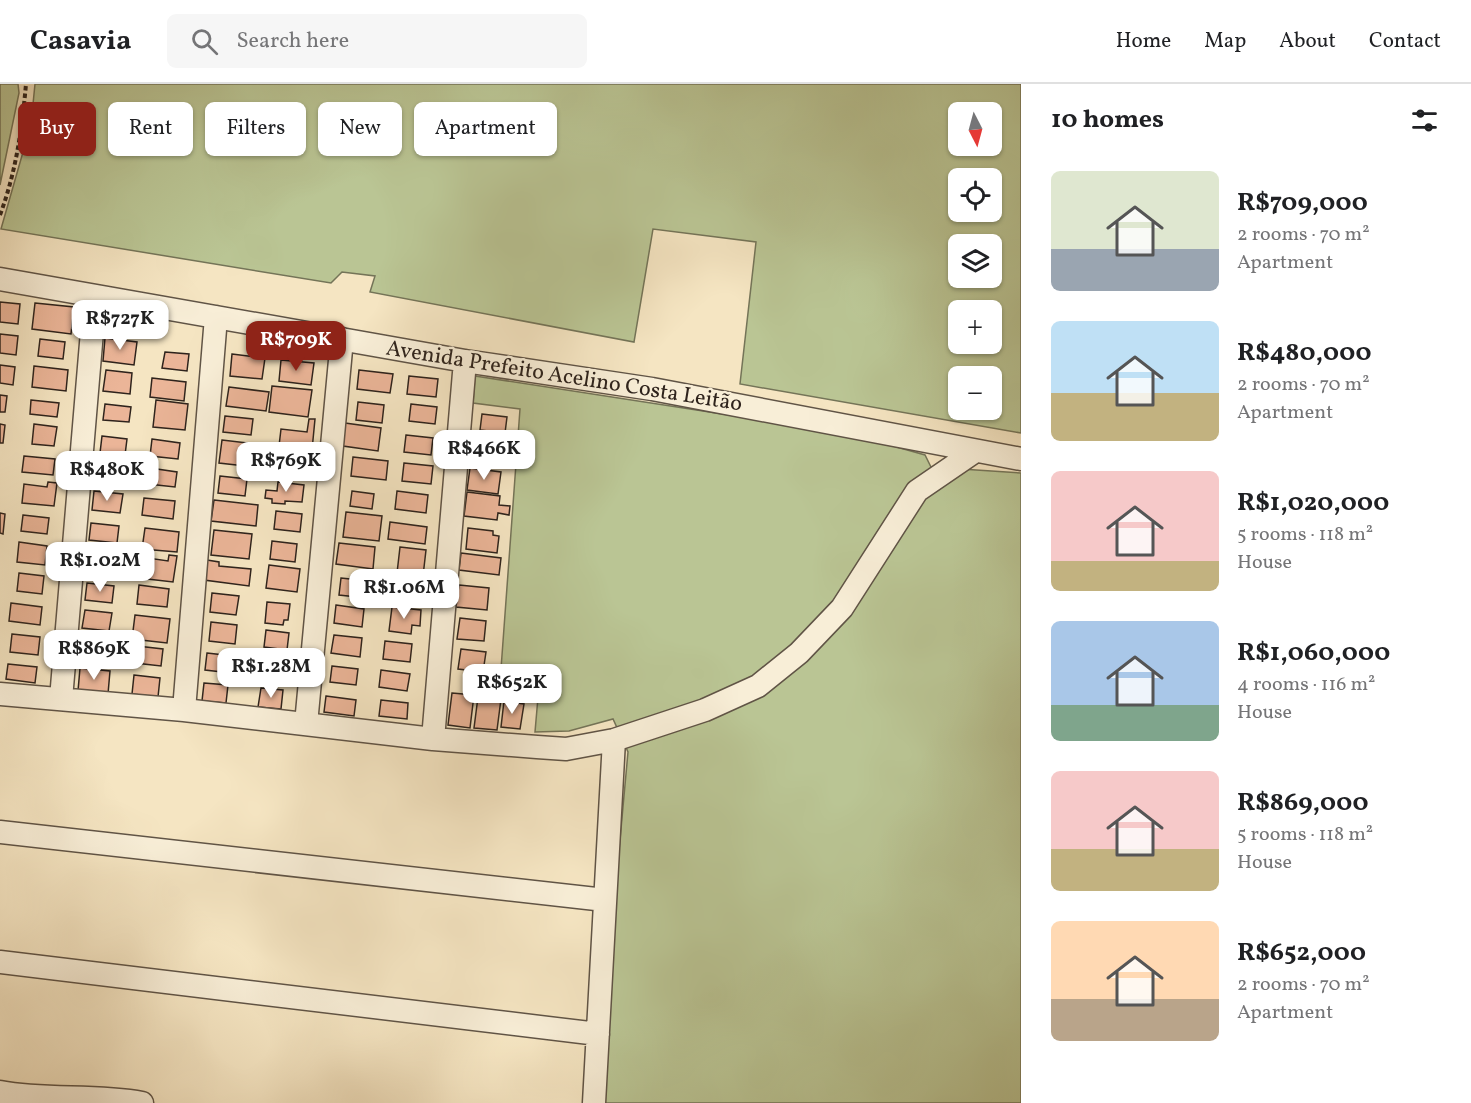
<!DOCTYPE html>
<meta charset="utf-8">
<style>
:root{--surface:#fff;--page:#f6f6f6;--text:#202124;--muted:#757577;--line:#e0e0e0;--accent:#8f2418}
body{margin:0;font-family:Vollkorn,serif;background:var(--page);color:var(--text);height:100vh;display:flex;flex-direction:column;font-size:22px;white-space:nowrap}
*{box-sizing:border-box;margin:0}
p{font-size:20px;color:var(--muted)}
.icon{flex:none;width:33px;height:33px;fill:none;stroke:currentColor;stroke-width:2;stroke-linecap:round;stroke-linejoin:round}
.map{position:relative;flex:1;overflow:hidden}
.drawer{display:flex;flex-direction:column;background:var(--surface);width:450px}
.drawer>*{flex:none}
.banner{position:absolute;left:18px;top:18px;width:570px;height:54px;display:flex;gap:12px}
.needle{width:39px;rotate:174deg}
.buttons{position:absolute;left:948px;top:18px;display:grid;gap:12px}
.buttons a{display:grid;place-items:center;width:54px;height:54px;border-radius:9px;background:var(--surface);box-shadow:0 2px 4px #0004;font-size:30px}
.price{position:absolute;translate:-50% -51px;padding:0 14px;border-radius:12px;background:#fff;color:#222;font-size:20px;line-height:39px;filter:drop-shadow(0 2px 3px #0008)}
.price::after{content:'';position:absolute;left:50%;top:36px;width:18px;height:14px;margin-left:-9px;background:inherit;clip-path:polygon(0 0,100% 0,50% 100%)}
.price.on{background:var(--accent);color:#fff}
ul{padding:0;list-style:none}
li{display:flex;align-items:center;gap:18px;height:150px;padding:0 30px}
li span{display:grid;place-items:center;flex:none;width:168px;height:120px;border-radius:9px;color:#555}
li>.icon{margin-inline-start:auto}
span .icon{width:72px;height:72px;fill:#fffc;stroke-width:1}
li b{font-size:26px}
h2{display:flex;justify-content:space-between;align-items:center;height:72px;padding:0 30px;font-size:26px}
.chip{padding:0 21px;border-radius:9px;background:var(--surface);box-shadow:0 2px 4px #0004;font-size:21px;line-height:54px}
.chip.on{background:var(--accent);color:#fff}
header{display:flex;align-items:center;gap:36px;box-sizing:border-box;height:84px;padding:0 30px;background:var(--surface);border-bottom:2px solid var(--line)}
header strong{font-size:28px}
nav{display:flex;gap:33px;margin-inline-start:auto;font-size:21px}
.search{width:420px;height:54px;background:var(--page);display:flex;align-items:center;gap:15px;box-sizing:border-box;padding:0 21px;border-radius:9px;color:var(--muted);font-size:22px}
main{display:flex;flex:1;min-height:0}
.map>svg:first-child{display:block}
.green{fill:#bac594;stroke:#747458;stroke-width:1.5;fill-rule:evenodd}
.building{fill:#ebb598;stroke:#2e231c;stroke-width:1.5}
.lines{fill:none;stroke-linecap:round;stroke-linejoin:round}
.minor-casing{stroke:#605446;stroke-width:25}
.path{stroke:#2e231c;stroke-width:4;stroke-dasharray:4.5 3;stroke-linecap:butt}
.minor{stroke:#f8eed7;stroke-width:22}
.labels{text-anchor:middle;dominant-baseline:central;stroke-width:5;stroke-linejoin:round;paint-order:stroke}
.street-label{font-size:22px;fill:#2e231c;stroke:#f8eed7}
</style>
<header>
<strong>Casavia</strong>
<div class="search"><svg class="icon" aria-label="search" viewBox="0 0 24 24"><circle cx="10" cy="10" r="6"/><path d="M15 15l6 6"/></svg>Search here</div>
<nav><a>Home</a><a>Map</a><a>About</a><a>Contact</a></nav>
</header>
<main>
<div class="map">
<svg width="1021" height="1019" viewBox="0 0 1021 1019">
<rect width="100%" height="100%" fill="#f5e5c2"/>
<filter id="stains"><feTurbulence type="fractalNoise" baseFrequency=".00333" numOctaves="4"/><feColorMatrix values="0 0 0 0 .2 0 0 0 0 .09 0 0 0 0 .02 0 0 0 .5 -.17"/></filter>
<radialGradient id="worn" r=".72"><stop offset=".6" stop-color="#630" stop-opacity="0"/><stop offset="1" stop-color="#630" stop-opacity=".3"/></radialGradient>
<path class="green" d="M0 0H18L19 9 0 101Z
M35 0H1021V349L740 300 756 158 653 145 634 258 370 208 375 192 342 188 331 199 1 145 31 40ZM992 28V62H958V28ZM992 94V128H958V94ZM958 160H992V194H958ZM992 226V260H958V226ZM992 292V326H958V292Z
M475 292 755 335 893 362 925 371 931 383 1021 389V1019H596L628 668 613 635 569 647 535 648 540 590 501 585 520 325 473 319Z"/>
<path class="building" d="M0 218 20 220 18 240 0 238Z
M35 219 74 223 71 250 32 245Z
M0 250 18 252 16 271 0 269Z
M105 254 137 258 134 281 103 277Z
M40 255 65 258 63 275 38 272Z
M165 268 189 270 187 287 162 284Z
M232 270 265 274 262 295 230 292Z
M281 276 314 279 311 301 279 297Z
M0 281 15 283 13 301 0 299Z
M34 282 68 286 66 307 32 303Z
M106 286 132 289 130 310 103 307Z
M359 286 393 290 390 309 357 305Z
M409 292 438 295 436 313 407 310Z
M152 294 186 298 184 317 150 313Z
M272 302 312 306 308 333 269 328Z
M229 303 269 308 266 327 226 322Z
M0 311 7 312 5 328H0Z
M31 316 59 319 57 333 30 330Z
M156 316 188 320 185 346 153 343Z
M358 318 384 321 382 339 356 336Z
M105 320 131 323 129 338 103 336Z
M411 320 437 323 435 340 409 337Z
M482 330 507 333 505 349 480 346Z
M225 332 253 335 251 351 223 348Z
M309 335H315L312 366 279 362 281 345 307 348Z
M345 339 381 344 378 367 343 362Z
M0 340 5 341 3 359H0Z
M34 340 57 343 54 362 32 360Z
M406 351 433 354 431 371 404 368Z
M102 352 127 355 125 371 100 369Z
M473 352 502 356 499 378 471 375Z
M152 355 180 359 178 375 150 372Z
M222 356 257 360 254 383 219 379Z
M277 365 307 368 305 387 275 384Z
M24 372 55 375 53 391 22 388Z
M353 373 388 377 386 396 351 392Z
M99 379 123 382 122 398 97 395Z
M404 379 433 382 431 400 402 397Z
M150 384 177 388 175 403 148 400Z
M470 384 501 388 498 410 467 406Z
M220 392 247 395 245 412 218 409Z
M48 398 57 399 54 422 22 419 24 400 47 403Z
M278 398 304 401 302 418 285 417V420L272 419V415L265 414 266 406 277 407Z
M94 407 123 410 120 429 92 426Z
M352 407 374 410 372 425 350 422Z
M397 407 428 411 426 429 395 425Z
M467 408 500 412 499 421 510 422 509 431 498 429 497 436 464 432Z
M144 414 175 417 173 435 142 431Z
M214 416 258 421 256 442 211 437Z
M276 427 302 430 300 448 274 445Z
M346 428 382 432 379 457 343 453Z
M0 429 5 430 3 450 0 449Z
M23 431 49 434 47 450 21 447Z
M390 438 427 443 425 460 388 455Z
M91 439 119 442 117 459 89 456Z
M145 444 179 448 177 468 142 465Z
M468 444 493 447V451L499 452 497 469 466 465Z
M214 446 252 450 249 475 211 471Z
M272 457 297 460 295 478 270 475Z
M19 458 47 462 45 481 17 478Z
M339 459 375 463 373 485 336 480Z
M400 463 426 466 423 492 397 489Z
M92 469 116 472 114 488 90 485Z
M461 469 501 474 499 491 459 486Z
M169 471 177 472 173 498 139 494 141 473 168 477Z
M207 476 219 478V482L251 485 249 502 204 496Z
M269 481 300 485 297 508 266 504Z
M19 489 44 492 42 510 17 507Z
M341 494 368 497 366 514 339 511Z
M392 498 419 501 417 519 389 516Z
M87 499 114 502 112 519 85 516Z
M139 501 169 505 167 523 137 520Z
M459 501 489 504 487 526 456 523Z
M212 509 239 512 236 531 210 528Z
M267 518 290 520 288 536H284L283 541 265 539Z
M11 519 42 523 40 541 9 537Z
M336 521 364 525 362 543 334 539Z
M392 523 421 526 420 542 412 541 411 550 389 547Z
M85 526 112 529 109 547 82 544Z
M135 531 170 535 167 559 132 555Z
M460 534 486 537 484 557 457 555Z
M211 538 237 541 235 560 209 557Z
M266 546 289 549 287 566 264 563Z
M12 550 40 553 38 571 10 568Z
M334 551 362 554 360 573 331 569Z
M82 555 111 558 109 577 80 573Z
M385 557 412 560 410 578 383 575Z
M137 562 163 565 161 582 135 579Z
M461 565 486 568 483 588 458 585Z
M207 569 233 572 231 589 205 586Z
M259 572 286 576 284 596 257 593Z
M8 580 37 583 35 599 6 595Z
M332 582 358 585 356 601 330 598Z
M80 584 110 587 108 610 78 607Z
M381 586 410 590 407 607 379 603Z
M134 591 160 594 158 613 132 610Z
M204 599 228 601 226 619 202 617Z
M261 604 283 606 281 625 258 623Z
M452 609 474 611 470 644 448 641Z
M326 612 356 616 354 632 324 628Z
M478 613 501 615 497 646 474 644Z
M381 616 408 619 407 635 379 632Z
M504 617 524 620 520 645 501 643Z"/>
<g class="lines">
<g class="minor-casing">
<path id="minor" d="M0 195 465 277 652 305 1021 375
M0 610 184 626 433 655 537 663 566 665 614 656 705 626 758 602 799 569 842 524 917 407 974 368
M61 615 95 212
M184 626 216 233
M306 640 342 255
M433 655 465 277
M0 748 605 816
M0 878 598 950
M0 1008C47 1017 95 1010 142 1019
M594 1019 614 656"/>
</g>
<path class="path" d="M0 131C16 88 22 45 26 0"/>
<use href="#minor" class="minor"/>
</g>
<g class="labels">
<g class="street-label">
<text transform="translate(564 293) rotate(9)">Avenida Prefeito Acelino Costa Leitão</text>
</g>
</g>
<rect width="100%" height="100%" filter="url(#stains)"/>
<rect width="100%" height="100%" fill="url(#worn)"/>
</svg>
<div class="buttons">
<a><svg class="needle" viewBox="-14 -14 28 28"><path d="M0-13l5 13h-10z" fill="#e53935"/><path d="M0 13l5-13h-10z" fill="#757577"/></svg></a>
<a><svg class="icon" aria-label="locate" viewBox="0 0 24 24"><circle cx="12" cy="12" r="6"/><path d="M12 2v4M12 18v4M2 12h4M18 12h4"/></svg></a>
<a><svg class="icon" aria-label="layers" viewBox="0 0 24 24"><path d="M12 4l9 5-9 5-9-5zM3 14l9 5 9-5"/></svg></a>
<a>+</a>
<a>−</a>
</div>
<b class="price" style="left:120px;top:267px">R$727K</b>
<b class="price on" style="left:296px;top:288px">R$709K</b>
<b class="price" style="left:484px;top:397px">R$466K</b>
<b class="price" style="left:286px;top:409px">R$769K</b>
<b class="price" style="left:107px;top:418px">R$480K</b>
<b class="price" style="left:100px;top:509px">R$1.02M</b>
<b class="price" style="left:404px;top:536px">R$1.06M</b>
<b class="price" style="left:94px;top:597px">R$869K</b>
<b class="price" style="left:271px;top:615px">R$1.28M</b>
<b class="price" style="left:512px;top:631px">R$652K</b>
<div class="banner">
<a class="chip on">Buy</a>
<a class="chip">Rent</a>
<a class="chip">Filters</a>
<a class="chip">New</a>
<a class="chip">Apartment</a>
</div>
</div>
<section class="drawer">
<h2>10 homes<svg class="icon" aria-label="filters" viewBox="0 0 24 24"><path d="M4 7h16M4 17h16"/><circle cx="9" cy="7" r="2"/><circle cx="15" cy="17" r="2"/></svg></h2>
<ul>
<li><span style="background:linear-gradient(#dfe7d0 65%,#9aa5b1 0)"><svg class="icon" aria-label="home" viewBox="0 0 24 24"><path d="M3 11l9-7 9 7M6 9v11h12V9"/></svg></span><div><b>R$709,000</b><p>2 rooms · 70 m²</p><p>Apartment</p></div></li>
<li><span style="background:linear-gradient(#bfe0f5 60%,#c2b280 0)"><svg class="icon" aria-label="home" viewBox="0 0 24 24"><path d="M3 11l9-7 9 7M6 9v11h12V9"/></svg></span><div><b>R$480,000</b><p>2 rooms · 70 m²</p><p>Apartment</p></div></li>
<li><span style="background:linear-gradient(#f6c9c9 75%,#c2b280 0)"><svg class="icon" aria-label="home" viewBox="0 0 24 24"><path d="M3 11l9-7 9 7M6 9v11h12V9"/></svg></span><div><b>R$1,020,000</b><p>5 rooms · 118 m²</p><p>House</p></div></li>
<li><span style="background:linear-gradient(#a9c7e8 70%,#7fa58c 0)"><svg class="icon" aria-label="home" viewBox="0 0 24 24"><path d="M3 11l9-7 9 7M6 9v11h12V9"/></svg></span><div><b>R$1,060,000</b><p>4 rooms · 116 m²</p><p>House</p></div></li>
<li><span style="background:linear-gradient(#f6c9c9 65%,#c2b280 0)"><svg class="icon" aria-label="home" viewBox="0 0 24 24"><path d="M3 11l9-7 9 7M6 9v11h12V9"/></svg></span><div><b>R$869,000</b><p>5 rooms · 118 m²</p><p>House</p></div></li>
<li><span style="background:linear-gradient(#ffd9b3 65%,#b9a48a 0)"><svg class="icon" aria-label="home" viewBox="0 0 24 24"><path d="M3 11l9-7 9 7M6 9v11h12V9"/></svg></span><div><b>R$652,000</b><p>2 rooms · 70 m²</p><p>Apartment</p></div></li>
</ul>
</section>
</main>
